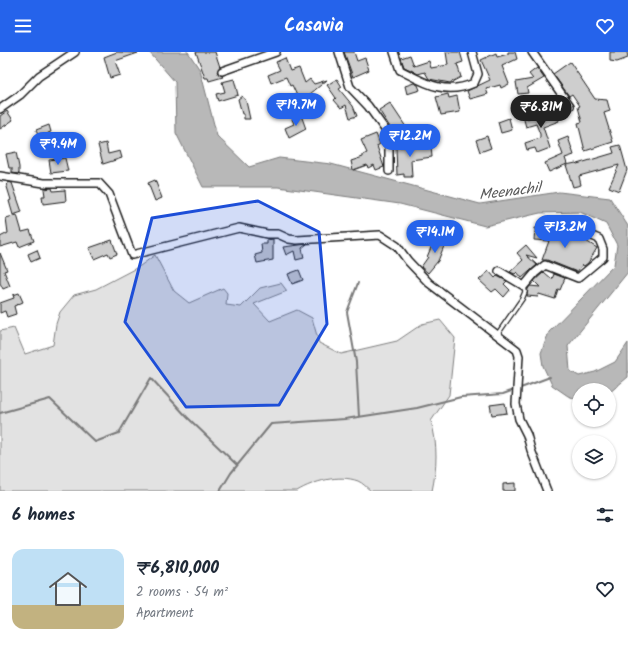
<!DOCTYPE html>
<meta charset="utf-8">
<style>
:root{--surface:#fff;--page:#f6f6f7;--text:#1f2937;--muted:#747a83;--line:#e0e1e3;--accent:#2563eb}
body{margin:0;font-family:Kalam,sans-serif;background:var(--page);color:var(--text);height:100vh;display:flex;flex-direction:column;font-size:15px;white-space:nowrap}
*{box-sizing:border-box;margin:0}
p{font-size:13px;color:var(--muted)}
.icon{flex:none;width:22px;height:22px;fill:none;stroke:currentColor;stroke-width:2;stroke-linecap:round;stroke-linejoin:round}
.map{position:relative;height:439px;overflow:hidden}
.side{display:flex;flex-direction:column;background:var(--surface);flex:1}
.side>*{flex:none}
.tools{position:absolute;left:572px;top:331px;display:grid;gap:8px}
.tools a{display:grid;place-items:center;width:44px;height:44px;border-radius:50%;background:var(--surface);box-shadow:0 1px 3px #0004;font-size:20px}
.price{position:absolute;translate:-50% -34px;padding:0 9px;border-radius:14px;background:var(--accent);color:#fff;font-size:13px;line-height:26px;filter:drop-shadow(0 1px 2px #0008)}
.price::after{content:'';position:absolute;left:50%;top:24px;width:12px;height:9px;margin-left:-6px;background:inherit;clip-path:polygon(0 0,100% 0,50% 100%)}
.price.current{background:#222;color:#fff}
ul{padding:0;list-style:none}
li{display:flex;align-items:center;gap:12px;height:100px;padding:0 12px}
li+li{border-top:1px solid var(--line)}
li span{display:grid;place-items:center;flex:none;width:112px;height:80px;border-radius:12px;color:#555}
li>.icon{margin-inline-start:auto}
span .icon{width:48px;height:48px;fill:#fffc;stroke-width:1}
li b{font-size:17px}
h2{display:flex;justify-content:space-between;align-items:center;height:48px;padding:0 12px;font-size:17px}
header{display:flex;justify-content:space-between;align-items:center;height:52px;padding:0 12px;background:var(--accent);color:#fff;font-size:18px;font-weight:800}
.map>svg:first-child{display:block}
.green{fill:#e2e2e2;stroke:#7f7f7f}
.water{fill:#b8b8b8;stroke:#7a7a7a}
.lines{fill:none;stroke-linecap:round;stroke-linejoin:round}
.stream{stroke:#7a7a7a;stroke-width:2}
.building{fill:#cecece;stroke:#1c1c1c}
.service-casing{stroke:#1c1c1c;stroke-width:6}
.minor-casing{stroke:#1c1c1c;stroke-width:10}
.service{stroke:#fff;stroke-width:3.5}
.minor{stroke:#fff;stroke-width:7}
.marked{fill:#1d4ed8;fill-opacity:0.2;stroke:#1d4ed8;stroke-width:3;stroke-linejoin:round}
.labels{text-anchor:middle;dominant-baseline:central;stroke-width:3;stroke-linejoin:round;paint-order:stroke}
.water-label{font-size:15px;font-style:italic;fill:#5a5a5a;stroke:#fff}
</style>
<header><svg class="icon" aria-label="menu" viewBox="0 0 24 24"><path d="M4 6h16M4 12h16M4 18h16"/></svg>Casavia<svg class="icon" aria-label="heart" viewBox="0 0 24 24"><path d="M12 20l-8-8c-3-5 5-10 8-4 3-6 11-1 8 4z"/></svg></header>
<div class="map">
<svg width="628" height="439" viewBox="0 0 628 439">
<rect width="100%" height="100%" fill="#fff"/>
<filter id="ink" filterUnits="userSpaceOnUse"><feTurbulence type="fractalNoise" baseFrequency=".025" numOctaves="2"/><feDisplacementMap in="SourceGraphic" scale="8" xChannelSelector="R" yChannelSelector="G"/><feConvolveMatrix kernelMatrix="1 2 1 2 8 2 1 2 1" color-interpolation-filters="sRGB"/></filter>
<g filter="url(#ink)">
<path class="green" d="M155 203 174 239 189 251 223 236 227 241 226 253 241 255 260 236 281 231 287 239 254 252 270 269 297 258 312 266 319 291 341 302 397 289 422 272 440 268 455 286 449 343 431 369C438 393 437 415 432 439H371C367 436 363 431 358 429 339 422 314 429 297 439H0V279L14 276 25 302 53 293 56 272 60 260 74 243 96 237 140 214Z"/>
<path class="water" d="M149 0H188L200 18 217 84 249 115 279 106 331 112 480 152 559 140 610 146 628 174V220L568 294 570 319 579 324 595 320 615 310 628 291V325L609 341V338H579V348L568 344 552 333 543 314 541 301 549 280 614 213 617 193 606 172 580 160 540 161 485 174 400 152 278 135H203L176 81 175 30Z"/>
<g class="lines">
<path class="stream" d="M358 231 347 260 356 310 359 365
M518 337 550 325
M0 361 50 347 95 390 119 381 151 326 187 365 237 413
M220 439 231 421 271 372 345 367 417 356 461 345 503 342 514 338"/>
</g>
<path class="building" d="M117 0 138 1 115 9 120 23 110 26 104 5Z
M196 0H215L220 15 217 20 223 25 209 29 208 26H205Z
M344 0H354L357 9 365 6 369 18 353 25Z
M446 0H460L463 10 457 12 461 25 450 31 429 27 425 20 418 22 411 18 404 15 401 6 410 3 414 14 429 9 431 16 448 13Z
M508 0H515L517 7 502 14 509 32 501 36 500 33 486 37 488 42 470 47 467 39 490 28 481 8 496 1 497 5 508 2Z
M610 0H627L628 6 617 10 610 9Z
M285 6 290 19 299 16 305 31 310 27 314 32 327 28 310 42 316 51 312 53 307 46 300 50 292 33 290 34 286 25 271 31 268 23 280 18 276 10Z
M570 10 595 47 607 48 610 59 604 61 613 90 585 99 578 71 582 70 578 55 580 54 572 42 569 44 553 22Z
M537 16 544 26 527 36 528 41 518 42 516 30 533 27 529 22Z
M234 27 238 43 218 49 216 42 225 40 222 30Z
M337 27 342 35 339 37 353 54 357 64 350 66 346 53 341 56 334 48 336 46 327 33Z
M414 31 418 33 420 38 407 42 405 34Z
M448 42 449 46 457 44 460 60 441 63 436 45Z
M242 44 246 49 250 67H244V62H242L238 47Z
M390 51 406 75 395 83 379 58Z
M554 56 559 69 543 75 550 96 537 101 535 96 527 98 525 91 540 86V82L536 72 526 75 524 68Z
M7 59 13 68 0 77V64Z
M301 63 306 77 289 86 285 76 294 72 292 67Z
M509 66 512 78 501 81 498 70Z
M49 73 51 80 48 81 49 86 40 89 36 78Z
M376 82 380 92 377 94 384 115 376 118 374 113 368 116 367 113 353 118 351 109 363 105V103L367 101 361 88Z
M487 84 491 96 480 100 476 88Z
M568 85 574 103 565 106 567 112 549 120 545 111 563 103 558 89Z
M106 91 108 102 120 99 122 106 103 112 98 93Z
M620 93 627 118 619 139 609 135 619 113 579 124 581 133 573 135 566 113 576 111 577 112 614 101 612 95Z
M431 94 432 105 411 108 412 125H404V122L397 123 396 95Z
M16 100 19 115V122L12 121V116H9L6 102Z
M65 106 68 119 51 121 49 108Z
M155 128 162 146 155 149 148 131Z
M8 130 12 131 22 160 13 163 9 149 11 148 7 135Z
M52 136 53 139 65 138 66 149 43 152 42 144H45L44 137Z
M17 163 22 180 30 178 34 189 19 195 17 190 0 195V185L8 181 6 166Z
M535 176H548V179H560L569 181 578 184 597 196 588 211 584 214 582 213 577 220 547 208H542L549 189 534 188Z
M443 182 450 185 449 190 446 189 438 209 428 221 421 215 428 205H427L433 191 439 194Z
M273 187V208L257 211 255 203 262 201 261 192H267V188Z
M112 188 117 202 110 205 108 201 94 207 89 196Z
M307 192 302 196 304 206 296 208 294 199 286 203 283 195Z
M526 193 537 206 526 203 537 213 522 226 517 220 515 222 510 220 523 208 517 201Z
M37 198 40 206 31 210 28 202Z
M0 201 7 218 4 219 10 234 3 237 0 231Z
M299 218 303 228 292 232 288 222Z
M489 219 495 226 497 224 507 229 504 232 510 238 504 245 496 237 492 240 479 228Z
M544 220 552 227 554 222 565 226 560 238 558 237 555 247 539 242 538 245 527 244 528 237 530 234 540 235 534 229Z
M19 241 23 250 14 254 16 262 7 265 5 259 0 261V251L14 246 13 243Z
M505 351 507 361 492 363 490 353Z
M515 431V439H503V432Z"/>
<g class="lines">
<g class="service-casing">
<path id="service" d="M497 283 522 247 525 240 524 234"/>
</g>
<g class="minor-casing">
<path id="minor" d="M339 0 350 35 368 54 389 83V119
M394 0 400 18C425 31 445 44 474 31L478 22 472 0
M532 0 570 54
M222 19 276 0
M0 57 20 43 39 24 75 0
M0 124 44 131H99L109 142 132 203 239 176 267 182H278L289 187 297 188 380 183 397 194 408 209 429 231 517 298 519 304 516 352 519 367 527 383 531 398 547 439
M499 219 524 234 535 221 545 213 578 226 603 205V197L599 187 567 173"/>
</g>
<use href="#service" class="service"/>
<use href="#minor" class="minor"/>
</g>
</g>
<path class="marked" d="M258 149 319 180 327 272 279 353 186 355 125 270 152 166Z"/>
<g class="labels">
<g class="water-label">
<text transform="translate(510 140) rotate(-7)">Meenachil</text>
</g>
</g>
</svg>
<div class="tools">
<a><svg class="icon" aria-label="locate" viewBox="0 0 24 24"><circle cx="12" cy="12" r="6"/><path d="M12 2v4M12 18v4M2 12h4M18 12h4"/></svg></a>
<a><svg class="icon" aria-label="layers" viewBox="0 0 24 24"><path d="M12 4l9 5-9 5-9-5zM3 14l9 5 9-5"/></svg></a>
</div>
<b class="price" style="left:296px;top:75px">₹19.7M</b>
<b class="price current" style="left:541px;top:77px">₹6.81M</b>
<b class="price" style="left:410px;top:106px">₹12.2M</b>
<b class="price" style="left:58px;top:114px">₹9.4M</b>
<b class="price" style="left:565px;top:197px">₹13.2M</b>
<b class="price" style="left:435px;top:202px">₹14.1M</b>
</div>
<section class="side">
<h2>6 homes<svg class="icon" aria-label="filters" viewBox="0 0 24 24"><path d="M4 7h16M4 17h16"/><circle cx="9" cy="7" r="2"/><circle cx="15" cy="17" r="2"/></svg></h2>
<ul>
<li><span style="background:linear-gradient(#bfe0f5 70%,#c2b280 0)"><svg class="icon" aria-label="home" viewBox="0 0 24 24"><path d="M3 11l9-7 9 7M6 9v11h12V9"/></svg></span><div><b>₹6,810,000</b><p>2 rooms · 54 m²</p><p>Apartment</p></div><svg class="icon" aria-label="heart" viewBox="0 0 24 24"><path d="M12 20l-8-8c-3-5 5-10 8-4 3-6 11-1 8 4z"/></svg></li>
</ul>
</section>
